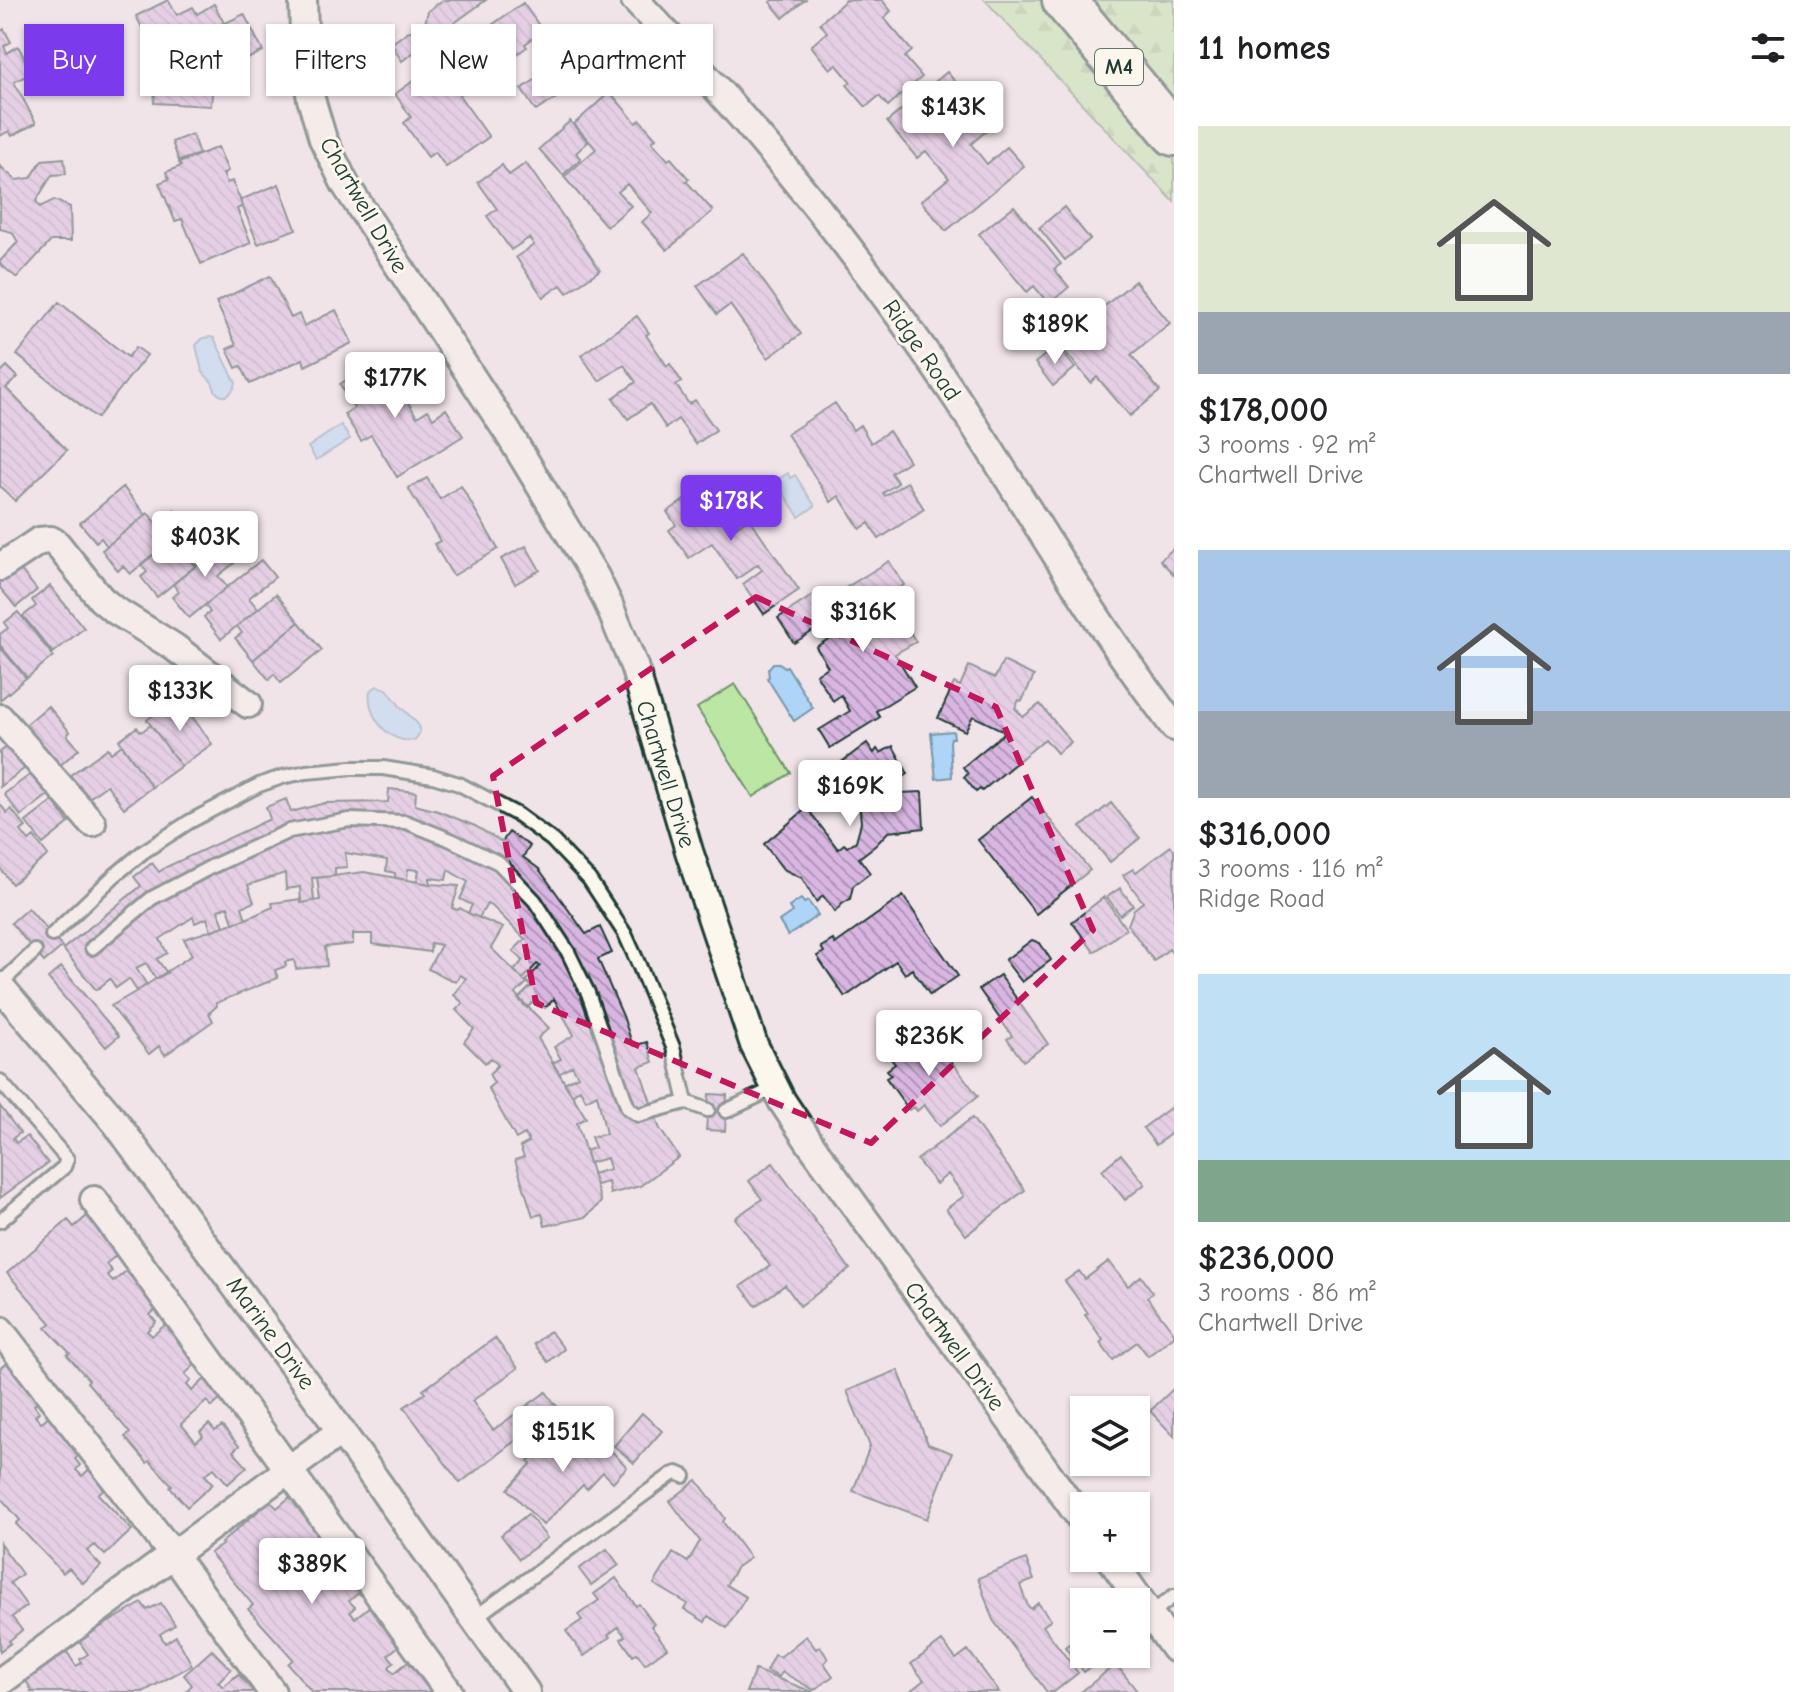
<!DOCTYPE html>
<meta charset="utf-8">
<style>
:root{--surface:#fff;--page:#f2f2f2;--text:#202124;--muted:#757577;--accent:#7c3aed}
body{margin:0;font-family:"Comic Neue",sans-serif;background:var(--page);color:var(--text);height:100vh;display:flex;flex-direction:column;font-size:30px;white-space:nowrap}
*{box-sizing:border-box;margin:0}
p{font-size:26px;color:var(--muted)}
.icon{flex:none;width:44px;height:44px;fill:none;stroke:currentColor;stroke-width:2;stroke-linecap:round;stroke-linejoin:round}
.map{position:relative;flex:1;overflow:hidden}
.sheet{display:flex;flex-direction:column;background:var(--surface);width:640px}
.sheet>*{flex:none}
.guide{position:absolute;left:24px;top:24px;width:760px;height:72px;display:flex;gap:16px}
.controls{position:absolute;left:1070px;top:1396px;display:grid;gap:16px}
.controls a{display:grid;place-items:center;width:80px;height:80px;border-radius:0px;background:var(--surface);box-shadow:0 2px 6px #0004;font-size:40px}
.price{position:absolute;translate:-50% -68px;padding:0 18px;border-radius:8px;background:#fff;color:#222;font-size:26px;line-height:52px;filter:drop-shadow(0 2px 4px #0008)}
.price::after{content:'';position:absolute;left:50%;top:48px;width:24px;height:18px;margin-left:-12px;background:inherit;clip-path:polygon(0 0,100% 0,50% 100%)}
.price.current{background:var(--accent);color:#fff}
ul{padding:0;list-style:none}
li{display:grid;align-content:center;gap:16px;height:424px;padding:0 24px}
li span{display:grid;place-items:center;height:248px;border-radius:0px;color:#555}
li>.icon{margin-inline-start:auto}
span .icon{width:144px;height:144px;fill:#fffc;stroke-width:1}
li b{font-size:34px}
h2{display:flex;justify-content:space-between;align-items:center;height:96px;padding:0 24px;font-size:34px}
.tag{padding:0 28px;border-radius:0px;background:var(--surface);box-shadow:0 2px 6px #0004;font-size:28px;line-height:72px}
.tag.current{background:var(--accent);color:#fff}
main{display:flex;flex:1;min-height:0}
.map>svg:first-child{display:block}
.forest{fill:url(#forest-firs);stroke:#6e926c;stroke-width:2}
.park{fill:#bce6a3;stroke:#6e926c;stroke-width:2}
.water{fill:#aed4f7;stroke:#7598a9;stroke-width:2}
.building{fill:url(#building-back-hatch);stroke:#1f3d34;stroke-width:2}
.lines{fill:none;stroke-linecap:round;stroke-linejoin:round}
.service-casing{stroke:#1f3d34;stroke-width:18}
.minor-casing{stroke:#1f3d34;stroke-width:32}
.trunk-casing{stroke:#1f3d34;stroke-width:48}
.service{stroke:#fbf7ec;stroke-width:12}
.minor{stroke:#fbf7ec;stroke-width:26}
.trunk{stroke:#fbf7ec;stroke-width:42}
.marked{fill:none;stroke:#c2185b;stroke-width:6;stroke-dasharray:16 10;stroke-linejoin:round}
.labels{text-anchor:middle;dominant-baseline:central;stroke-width:6;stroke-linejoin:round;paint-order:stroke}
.shield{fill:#fbf7ec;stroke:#61756b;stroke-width:2}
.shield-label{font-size:22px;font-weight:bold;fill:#1f3d34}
.street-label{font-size:24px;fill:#1f3d34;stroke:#fbf7ec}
</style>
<main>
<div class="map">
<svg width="1174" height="1692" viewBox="0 0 1174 1692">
<defs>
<pattern id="forest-firs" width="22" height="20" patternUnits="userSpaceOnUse" patternTransform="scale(2)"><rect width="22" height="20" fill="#bce6a3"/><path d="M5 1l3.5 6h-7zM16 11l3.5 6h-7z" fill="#a1c68d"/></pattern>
<pattern id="building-back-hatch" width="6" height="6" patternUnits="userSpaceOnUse" patternTransform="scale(2)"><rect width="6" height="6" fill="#d9b6e1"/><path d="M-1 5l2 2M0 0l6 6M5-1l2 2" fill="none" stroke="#af95b7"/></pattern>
</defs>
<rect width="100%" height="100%" fill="#f1e4e9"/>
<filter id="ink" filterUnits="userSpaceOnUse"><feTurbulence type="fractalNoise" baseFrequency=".0125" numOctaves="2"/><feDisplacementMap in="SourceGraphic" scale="16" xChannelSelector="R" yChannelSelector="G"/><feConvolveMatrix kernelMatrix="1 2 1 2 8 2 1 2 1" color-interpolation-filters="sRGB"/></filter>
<g filter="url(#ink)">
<path class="forest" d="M985 0H1174V202L1007 24Z"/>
<path class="park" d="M735 684 791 773 753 797 697 708Z"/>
<path class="water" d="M211 337 214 338 236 383C234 390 226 402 217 393 214 390 214 385 211 381 209 379 204 374 202 371 201 366 197 350 196 345L203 338Z
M341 425 350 439 316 460 308 447Z
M788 473 790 478 795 475 815 506 799 517 779 486 782 483 779 479Z
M773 663H779L785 667 787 666 813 708 794 721 767 678 769 677 768 669Z
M377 686 387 689 400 706 417 723 420 732 415 740C389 745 366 715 370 691Z
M953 731 954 738H951L950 742 952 777 936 779 931 733Z
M801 899 804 903 808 901 818 915 788 936 779 921 792 912 789 907Z"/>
<path class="building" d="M168 0 177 15 193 7 197 14 214 4 224 23 216 26 220 35 205 42 211 54 194 61 195 80 213 82 211 106 154 103 156 78 159 77 156 55 136 16Z
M443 0H486L402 61 391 44 407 32 419 29 425 23 428 11Z
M773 0H805L783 18 770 2Z
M846 0H882L891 11 884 18 912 51 905 57 922 77 888 106 879 96 866 107 847 85 851 82 836 64 830 69 811 46 827 32 820 23Z
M523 3 543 31 525 44 527 47 459 95 489 137 446 167 435 152 428 157 404 123 411 117 395 94Z
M244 14 263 51 236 65 230 53 215 61 206 43 221 35 217 27Z
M4 29 11 42 4 46 7 53 18 46 32 73 14 82 36 123 12 136 9 131 0 136V32Z
M568 52 586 79 536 111 521 89 538 78 535 73Z
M947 72 992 126 971 144 987 164 1007 147 1024 166 946 231 921 201 949 178 926 151 917 158 887 122Z
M610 92 636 123 640 120 656 138 652 142 668 160 671 158 689 179 686 181 713 211 667 250 642 222 652 213 627 184 618 192 631 206 607 227 564 177 596 149 574 124Z
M570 121 588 142 576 153 581 159 563 175 539 149Z
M192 134 199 154 179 161 172 142Z
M218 147 228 171 223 174 227 183 232 181 243 206 237 209 251 243 201 264 182 219 175 221 159 183 169 179 166 172 181 166 179 163Z
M64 158 66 174 52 175 36 201 40 207 54 200 70 207 71 241H51L17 278 0 264V261L18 242 12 232 0 229V166L16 180 31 178 42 160Z
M526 163 600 270 567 293 561 285 543 297 516 257 534 245 529 238 511 250 487 216 497 209 478 182 502 165 509 175Z
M279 184 296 229 258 244 240 200Z
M1014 206 1061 264 1054 269 1069 287 1049 304 1034 286 1027 292 979 234Z
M1064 207 1090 239 1065 260 1039 228Z
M743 253 801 334 768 358 730 305 717 314 697 286Z
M270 276 291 318 299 314 304 326 336 310 352 343 305 366 303 359 250 384 241 366 236 368 227 349 236 345 216 302Z
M1135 281 1170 323 1131 355 1160 391 1130 416 1097 377 1091 383 1062 348 1072 340 1068 336Z
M59 302 128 357 136 347 147 355 97 418 17 355Z
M637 316 649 333 646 335 667 366 670 364 682 382 676 385 689 404 695 400 716 430 696 444 678 419 666 428 650 404 628 419 613 398 636 382 624 365 599 381 581 355Z
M1057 345 1075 368 1053 386 1035 363Z
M373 363 379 372 387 367 417 417 428 410 433 418 446 409 463 436 397 477 371 435 361 441 344 414 354 408 340 384Z
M7 366 18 377 6 388 67 450 15 501 0 486V373Z
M835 403 853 430 860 425 871 443 889 431 909 461 891 473 898 483 883 493 885 496 907 482 924 509 879 539 869 523 860 529 839 496 831 502 787 434Z
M427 478 440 499 461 486 498 549 453 576 434 544 440 541 408 488Z
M716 478 738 511 730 517 734 523 729 526 732 530 749 518 799 590 764 614 743 584 762 570 758 564 737 579 712 543 689 558 669 530 676 525 667 512Z
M123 487 146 515 107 546 101 538 96 542 80 523Z
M174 510 187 527 130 574 123 566 118 571 102 550 148 513 157 524Z
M197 520 210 535 186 554 196 566 157 597 141 577 147 572 141 564Z
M229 539 243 556 218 576 227 587 189 618 172 597 179 592 173 584Z
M526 546 540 570 515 584 501 559Z
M1174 548V575L1160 560Z
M261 560 275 577 249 598 258 609 221 639 204 617 210 612 205 605Z
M889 561 904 585 867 608 882 632 902 619 916 642 895 654 915 687 876 711 880 717 830 748 819 730 850 711 841 695 833 701 816 674 828 667 816 647 839 632 821 603Z
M17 565 37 590 16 607 0 588V580Z
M50 586 84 628 53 653 23 616 36 606 32 600Z
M276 594 299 622 253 660 235 638 242 633 237 626Z
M815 594 831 620 794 643 778 618Z
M18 612 53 656 27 678 0 645V634L8 628 4 623Z
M299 622 322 650 281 683 274 674 269 680 253 660Z
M0 647 26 678 0 700Z
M1003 661 1034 676 1022 701 1019 700 1015 708 1023 717 1040 704 1071 742 1057 753 1045 739 982 791 980 789 976 792 964 777 968 774 963 767 1004 733 1002 730 973 716 965 731 938 718 954 683 960 686 969 666 995 678Z
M181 701 212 744 181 766 147 720 165 706 169 711Z
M48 706 70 732 67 735 79 749 58 767 23 727Z
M151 725 181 766 152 787 119 740 137 727 141 732Z
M867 743 874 753 877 749 880 753 893 746 908 774 898 781 899 793 922 792 924 828 888 832 876 845 859 858 870 873 853 886 850 899 842 904 835 912 823 896 816 902 802 878 783 869 764 844 807 808 838 849 844 844 847 847 856 841 861 823 859 799 842 777 846 774 839 764Z
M122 745 152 787 124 808 107 785 86 800 69 776 108 748 111 753Z
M8 746 25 768 0 787V752Z
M31 774 48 795 21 816 4 794Z
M389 789 416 792 415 805 438 811 475 826 502 842 509 832 530 846 523 857 539 869 586 934 600 927 612 953 598 959 623 1016 633 1046 647 1042 653 1062 639 1067 660 1129 679 1157 640 1186 610 1194 608 1182 596 1185 592 1174 610 1169 607 1158 589 1163 585 1151 595 1148 591 1137 606 1134 597 1094 586 1100 580 1089 572 1095 564 1083 578 1076 572 1066 559 1074 552 1063 561 1059 554 1047 574 1035 554 999 545 1008 536 999 527 1008 518 999 531 986 526 981 540 966 537 964 523 979 514 971 523 960 513 951 525 939 493 907 487 904 479 918 468 913 472 905 460 899 468 882 448 870 446 880 430 878V884L417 882 419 870 408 869 407 880 395 878V873L386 871 387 860 345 853 347 867 335 868V876L312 878 314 901 301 903 300 887 286 889 285 873 248 885 254 902 242 907 246 919 233 923 228 906 218 910 224 926 211 931 207 918 195 923 193 917 160 939 167 953 157 959 167 973 156 979 146 963 136 968 147 985 137 991 129 979 116 988 110 979 96 990 63 949 141 886 134 877 152 863 159 872 166 867 270 819 266 807 286 799 291 812 325 803 388 802Z
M1032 797 1090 870 1036 914 978 840Z
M53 801 69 823 43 844 26 822Z
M1111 803 1140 838 1110 862 1081 827Z
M0 804 7 813 11 809 26 827 21 831 29 841 34 837 48 855 12 884 0 868Z
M1171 846 1174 850V952L1172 953 1169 949 1154 961 1128 925 1134 909 1143 902 1123 875 1133 869 1136 872Z
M364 872 430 884 459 886 452 908 458 910 460 908 468 913 503 928 491 948 527 983 515 994 549 1028 538 1038 586 1118 577 1123 601 1202 586 1217 545 1226 542 1214 533 1216 515 1160 524 1157 520 1147 529 1142 525 1134 516 1139 488 1088 494 1083 489 1074 498 1065 491 1058 485 1063 464 1042 474 1029 456 1010 463 1003 454 995 466 978 460 975 456 982 428 969 441 945 431 943 430 952 372 944V934H353V944L325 947 327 966 296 969 294 960 285 962 286 966 275 970 278 978 216 1003 217 1006 209 1013 213 1021 165 1055 159 1046 149 1054 111 1006 137 991 192 955 184 939 246 919 273 907 272 903 301 899V903L320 900 317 878Z
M1120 888 1133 905 1120 915 1107 897Z
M903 896 958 976 930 995 912 969 905 974 896 961 845 997 817 956 824 952 821 947 833 940 835 944Z
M1104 897 1126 929 1094 952 1072 922Z
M28 908 62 947 44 962 11 923Z
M1032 940 1040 943 1051 960 1022 982 1005 960Z
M61 967 119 1036 106 1047 48 978Z
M1000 975 1048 1044 1023 1061 1007 1039 1012 1036 979 989Z
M925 1027 978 1096 940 1126 924 1105 917 1111 914 1107 909 1110 886 1078 891 1075 887 1070 895 1064 888 1055Z
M709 1094 727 1095 725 1131 706 1130Z
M1174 1105V1131L1156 1145 1143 1128Z
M0 1106 20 1133 13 1138 16 1143 27 1136 48 1163 0 1198Z
M972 1118 1025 1190 966 1235 946 1209 964 1196 948 1174 936 1184 917 1160Z
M1121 1154 1145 1184 1125 1200 1102 1170Z
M773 1163 850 1269 800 1306 785 1285 756 1306 741 1286 770 1266 735 1218 762 1199 749 1181Z
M87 1216 119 1253 106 1264 112 1271 107 1275 113 1282 126 1271 158 1307 150 1315 156 1322 147 1331 152 1336 165 1325 199 1361 185 1374 191 1380 187 1385 192 1391 205 1379 222 1398 212 1407 207 1401 181 1424 196 1442 203 1436 200 1432 209 1424 215 1431 222 1426 239 1446 233 1451 247 1467 228 1484 214 1468 205 1475 213 1484 187 1507 170 1487 172 1485 150 1461 147 1463 125 1437 130 1433 87 1382 89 1380 67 1355 70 1353 46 1328 51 1323 7 1273 68 1220 74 1227Z
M1109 1261 1128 1286 1141 1276 1153 1293 1147 1297 1174 1333V1336L1148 1356 1137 1342 1113 1360 1100 1343 1103 1340 1085 1315 1088 1313 1065 1281 1079 1271 1085 1279Z
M550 1331 564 1349 548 1362 534 1344Z
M495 1338 518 1368 472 1401 493 1430 546 1392 558 1408 460 1483 404 1407 425 1393 423 1390Z
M12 1359 45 1395 34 1405 39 1412 35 1416 41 1423 54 1411 87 1447 75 1459 80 1465 76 1470 82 1476 95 1464 111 1483 98 1494 132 1530 105 1555 95 1545 87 1551 101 1566 83 1583 69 1568 63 1573 16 1524 20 1520 0 1497V1368Z
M898 1370 928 1444 952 1453 927 1519 853 1491 870 1446 847 1391Z
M1174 1388V1436L1150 1411Z
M642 1413 662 1431 634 1463 614 1446Z
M556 1432 576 1453 595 1434 627 1467 613 1482 603 1472 587 1489 583 1485 543 1525 508 1489 531 1464 528 1461Z
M697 1480 725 1518 723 1522 750 1558 737 1567 726 1585 746 1597 727 1628 708 1616 705 1622 684 1609 688 1604 654 1584 673 1553 688 1562 700 1541 670 1501Z
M290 1497 323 1534 310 1546 316 1551 310 1556 315 1563 330 1551 362 1590 349 1601 355 1607 350 1612 355 1618 370 1606 401 1644 388 1655 394 1662 389 1667 394 1673 408 1662 434 1692H312L288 1664 293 1659 248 1609 253 1605 210 1553 222 1545 221 1543 270 1501 277 1508Z
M528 1514 547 1538 519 1559 501 1535Z
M0 1543 22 1574 10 1583 27 1606 12 1617 22 1630 9 1641 11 1643 0 1651Z
M607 1549 619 1565 591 1585 579 1569Z
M1026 1559 1034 1580 1020 1585 1028 1606 1031 1609 1038 1603 1051 1620 1043 1626 1078 1673 1054 1692H1047L993 1620 978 1578Z
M616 1578 636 1606 639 1604 654 1624 651 1626 667 1648 645 1664 637 1653 633 1656 621 1639 625 1636 618 1627 608 1635 610 1637 584 1656 566 1631 582 1620 578 1615 599 1600 594 1594Z
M142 1603 147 1610 161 1603 175 1625 160 1634 165 1643 176 1636 192 1665 143 1692H31L32 1691 24 1677 67 1652 76 1666 82 1663 80 1659 88 1654 78 1640Z
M1084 1633V1654H1108L1084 1672 1065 1647Z
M806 1636 816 1649 820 1646 828 1659 824 1663 833 1676 814 1690 782 1672 779 1677 766 1671 774 1655 780 1657Z
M942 1641 956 1659 968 1650 999 1692H909L924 1680 911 1664Z
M212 1650 231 1669 218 1682 223 1687 238 1674 254 1692H185L192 1685 184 1675Z
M1116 1664 1137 1691 1081 1692Z
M755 1670 813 1692H746Z"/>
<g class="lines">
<g class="service-casing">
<path id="service" d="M52 935 114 876 143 852 189 822 259 785 282 777 306 772 351 768H383L433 776 459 784 518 815 552 840 589 879 625 934 639 965 673 1047 686 1102
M92 948 152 898 211 867 289 831 349 820 406 822 451 840 499 863 535 901 568 952 588 993 628 1108 638 1115 686 1102 708 1110
M0 984 35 951
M0 1081 67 1159 64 1167 0 1221
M726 1111 775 1088
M1150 1614 1174 1596
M474 1618 671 1475 677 1473 684 1476"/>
</g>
<g class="minor-casing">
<path id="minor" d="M303 0 305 64 311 99 323 139 345 184 507 431 595 576 609 605 634 666 689 851 754 1045 782 1101 812 1146 1084 1523
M635 0C751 121 864 259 957 399 1005 471 1049 546 1097 618 1121 655 1148 691 1174 727
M0 567 39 541 51 540 57 544 101 599 113 609 174 647 248 704
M0 718 92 823
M0 986 116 1123 341 1431 526 1692
M94 1200 449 1692
M0 1330 174 1556 272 1692
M1110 1558 1174 1648
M0 1682 341 1431"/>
</g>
<g class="trunk-casing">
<path id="trunk" d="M1064 0 1174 134"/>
</g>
<use href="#service" class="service"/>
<use href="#minor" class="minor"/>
<use href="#trunk" class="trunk"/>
</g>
</g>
<path d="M0 0H1174V1692H0ZM756 597 996 707 1093 930 871 1143 536 1003 493 776Z" fill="#f1e4e9" fill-opacity=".55" fill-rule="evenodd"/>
<path class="marked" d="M756 597 996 707 1093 930 871 1143 536 1003 493 776Z"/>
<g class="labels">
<rect class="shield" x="1095" y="49" width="48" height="36" rx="6"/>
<g class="shield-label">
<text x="1119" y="67">M4</text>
</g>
<g class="street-label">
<text transform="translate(364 205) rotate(60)">Chartwell Drive</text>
<text transform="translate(922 350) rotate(55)">Ridge Road</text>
<text transform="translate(666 774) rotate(73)">Chartwell Drive</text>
<text transform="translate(271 1333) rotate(54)">Marine Drive</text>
<text transform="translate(955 1346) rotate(54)">Chartwell Drive</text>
</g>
</g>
</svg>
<div class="controls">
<a><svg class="icon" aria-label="layers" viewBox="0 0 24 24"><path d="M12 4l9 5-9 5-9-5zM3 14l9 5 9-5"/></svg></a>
<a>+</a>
<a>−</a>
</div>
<b class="price" style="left:953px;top:149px">$143K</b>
<b class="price" style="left:1055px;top:366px">$189K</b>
<b class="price" style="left:395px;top:420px">$177K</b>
<b class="price current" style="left:731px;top:543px">$178K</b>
<b class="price" style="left:205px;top:579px">$403K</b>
<b class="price" style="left:863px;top:654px">$316K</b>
<b class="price" style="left:180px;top:733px">$133K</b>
<b class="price" style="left:850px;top:828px">$169K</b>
<b class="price" style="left:929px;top:1078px">$236K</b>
<b class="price" style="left:563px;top:1474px">$151K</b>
<b class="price" style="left:312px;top:1606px">$389K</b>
<div class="guide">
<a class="tag current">Buy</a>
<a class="tag">Rent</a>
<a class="tag">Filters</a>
<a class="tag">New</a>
<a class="tag">Apartment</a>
</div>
</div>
<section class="sheet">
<h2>11 homes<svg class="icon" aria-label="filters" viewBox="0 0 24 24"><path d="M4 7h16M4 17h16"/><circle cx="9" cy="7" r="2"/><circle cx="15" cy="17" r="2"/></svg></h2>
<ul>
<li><span style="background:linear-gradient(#dfe7d0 75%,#9aa5b1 0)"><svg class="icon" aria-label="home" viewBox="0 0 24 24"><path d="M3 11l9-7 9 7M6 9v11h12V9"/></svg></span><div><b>$178,000</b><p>3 rooms · 92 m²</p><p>Chartwell Drive</p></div></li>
<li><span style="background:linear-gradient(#a9c7e8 65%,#9aa5b1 0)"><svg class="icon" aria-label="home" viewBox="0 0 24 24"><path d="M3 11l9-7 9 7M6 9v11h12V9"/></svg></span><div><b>$316,000</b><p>3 rooms · 116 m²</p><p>Ridge Road</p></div></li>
<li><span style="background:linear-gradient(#bfe0f5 75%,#7fa58c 0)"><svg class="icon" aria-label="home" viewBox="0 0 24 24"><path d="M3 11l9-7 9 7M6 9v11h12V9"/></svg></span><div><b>$236,000</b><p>3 rooms · 86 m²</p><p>Chartwell Drive</p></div></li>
</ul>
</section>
</main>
